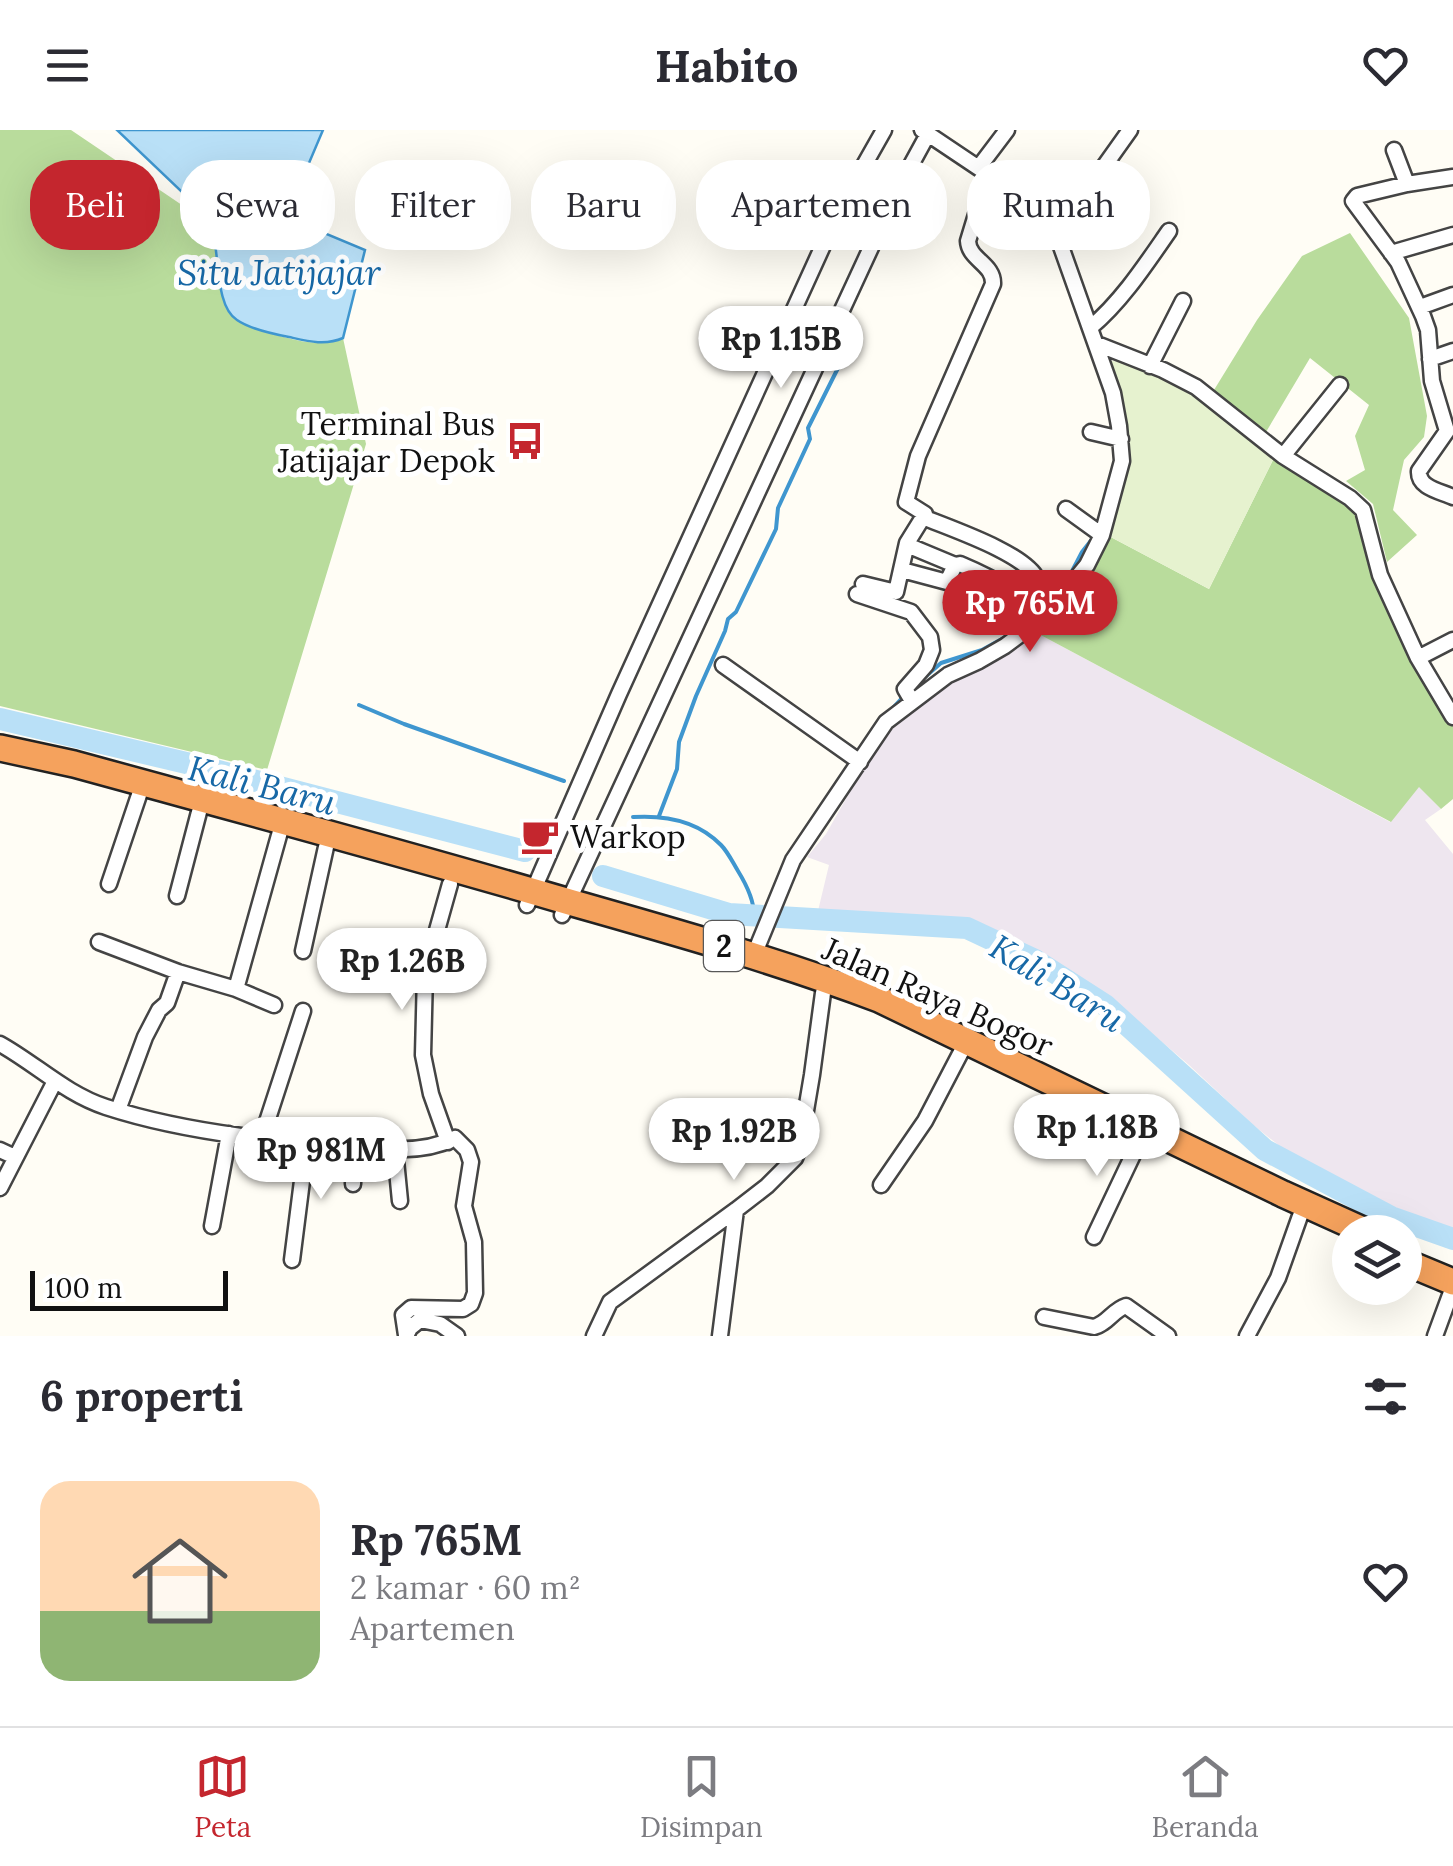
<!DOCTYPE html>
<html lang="id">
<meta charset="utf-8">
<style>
:root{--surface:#fff;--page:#f2f2f3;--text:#2b2b33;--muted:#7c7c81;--line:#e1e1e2;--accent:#c4262e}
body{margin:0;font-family:Lora,serif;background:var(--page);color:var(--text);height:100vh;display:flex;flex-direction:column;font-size:38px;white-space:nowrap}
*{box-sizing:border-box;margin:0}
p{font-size:32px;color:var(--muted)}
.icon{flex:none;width:55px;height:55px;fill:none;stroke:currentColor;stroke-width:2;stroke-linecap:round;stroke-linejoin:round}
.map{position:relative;height:1206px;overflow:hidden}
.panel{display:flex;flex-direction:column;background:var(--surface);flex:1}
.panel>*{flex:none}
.hud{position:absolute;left:30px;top:30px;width:1395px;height:90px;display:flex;gap:20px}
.tools{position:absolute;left:1332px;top:1085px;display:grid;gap:20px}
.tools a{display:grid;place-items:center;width:90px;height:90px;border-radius:50%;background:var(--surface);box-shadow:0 10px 40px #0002;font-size:50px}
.scale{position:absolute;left:30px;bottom:25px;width:198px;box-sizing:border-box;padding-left:10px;border:5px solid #111;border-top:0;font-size:28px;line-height:35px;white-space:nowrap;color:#111;-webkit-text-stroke:8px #fff;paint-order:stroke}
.price{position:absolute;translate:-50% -85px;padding:0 22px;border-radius:35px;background:#fff;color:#222;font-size:32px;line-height:65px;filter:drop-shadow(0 2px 5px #0008)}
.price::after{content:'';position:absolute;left:50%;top:60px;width:30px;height:22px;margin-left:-15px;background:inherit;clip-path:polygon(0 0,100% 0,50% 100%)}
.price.active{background:var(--accent);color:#fff}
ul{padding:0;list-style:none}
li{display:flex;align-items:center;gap:30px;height:250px;padding:0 40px}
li+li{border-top:2px solid var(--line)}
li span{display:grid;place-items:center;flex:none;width:280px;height:200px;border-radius:30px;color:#555}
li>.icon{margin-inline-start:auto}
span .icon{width:120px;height:120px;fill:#fffc;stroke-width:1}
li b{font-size:42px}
h2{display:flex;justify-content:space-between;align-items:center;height:120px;padding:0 40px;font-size:42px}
.tag{padding:0 35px;border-radius:40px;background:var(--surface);box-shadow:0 10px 40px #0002;font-size:35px;line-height:90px}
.tag.active{background:var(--accent);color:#fff}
header{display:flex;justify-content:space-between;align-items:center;height:130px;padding:0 40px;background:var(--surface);font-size:45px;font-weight:700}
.dock{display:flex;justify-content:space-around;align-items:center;height:140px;border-top:2px solid var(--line);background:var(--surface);font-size:28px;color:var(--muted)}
.dock a{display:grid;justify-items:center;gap:5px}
.dock .active{color:var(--accent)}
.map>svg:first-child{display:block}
.industrial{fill:#eee6ef}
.forest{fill:#b9dc9c}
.pitch{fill:#e6f2cf}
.water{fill:#b9e0f7;stroke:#3f96cf;stroke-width:2.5}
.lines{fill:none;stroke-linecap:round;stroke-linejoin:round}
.stream{stroke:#3f96cf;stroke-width:4}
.river{stroke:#b9e0f7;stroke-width:22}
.street-casing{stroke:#444;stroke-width:19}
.highway-casing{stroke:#222;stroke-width:30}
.street{stroke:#fff;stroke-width:14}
.highway{stroke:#f5a25d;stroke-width:25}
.labels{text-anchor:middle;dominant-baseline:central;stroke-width:10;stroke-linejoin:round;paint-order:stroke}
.shield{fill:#fff;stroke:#585858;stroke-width:2.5}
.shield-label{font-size:30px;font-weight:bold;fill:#111}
.poi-label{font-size:32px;fill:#111;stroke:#fff;text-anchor:end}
.street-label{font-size:32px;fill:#111;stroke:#fff}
.water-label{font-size:35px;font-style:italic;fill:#1768a6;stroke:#fff}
</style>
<header><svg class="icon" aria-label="menu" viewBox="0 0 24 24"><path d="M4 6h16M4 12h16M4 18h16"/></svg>Habito<svg class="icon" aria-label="heart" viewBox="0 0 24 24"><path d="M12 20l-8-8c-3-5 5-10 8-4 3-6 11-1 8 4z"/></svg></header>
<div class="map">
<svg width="1453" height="1206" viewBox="0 0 1453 1206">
<rect width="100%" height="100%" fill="#fffdf5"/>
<path class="industrial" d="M1035 502 1390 692 1419 656 1441 679 1425 690 1453 724V1101L1410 1086 1301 1033 1252 994 1189 935 1114 871 1067 845 1037 821 999 802 959 792 904 786 817 785 829 735 807 727 826 704 880 609 941 553Z"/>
<path class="forest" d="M0 0H71L210 94 238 191C269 202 310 221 343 208L366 314 267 640 0 576Z
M1350 103 1409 188 1427 286 1424 307 1404 330 1393 380 1417 405 1387 432 1373 374 1346 351 1365 340 1355 306 1369 275 1310 228 1266 302 1214 260 1257 190 1302 126Z
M1275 326 1360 384 1373 446 1406 519 1444 586 1453 596V669L1441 679 1419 657 1391 692 1035 502 1105 404 1209 459Z"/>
<path class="pitch" d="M1107 230C1173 238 1225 285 1275 326L1209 459 1105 404 1123 351Z"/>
<path class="water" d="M117 0H323L306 40 309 50 328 64 316 84V95L324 103 365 120 343 208C325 216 307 211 289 207 273 204 250 199 237 190 213 175 221 117 210 93 207 88 204 84 201 80Z"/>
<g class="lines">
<path class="stream" d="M995 60 1020 76
M1069 447 1082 422 1093 408
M925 547 941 533 982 520 1009 505
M359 575 404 594 564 651
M889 582 903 567
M659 686 677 639 679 612 696 566 725 501 728 489 736 482 776 399 778 378 810 309 808 298 857 200 848 192
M633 687C665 685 698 691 721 715 728 722 733 733 738 741 746 754 754 771 754 785"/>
<path class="river" d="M0 589 199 636 525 721
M603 746 729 784 967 798 1035 830 1105 875 1265 1020 1391 1087 1453 1109"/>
<g class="street-casing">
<path id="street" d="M1394 20 1407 54
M979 37 1007 0
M1453 47 1407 54 1357 66 1353 71 1398 132 1423 186 1428 200 1432 251 1447 301 1419 341C1418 358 1440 361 1453 367
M841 76 875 107
M1053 94 1093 52 1130 0
M1391 123 1453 105
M1420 177 1453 165
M1091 197C1122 171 1146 134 1169 101
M1097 214 1163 240 1196 257 1283 326 1350 368 1363 380 1380 445 1418 528 1453 587
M1430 229 1453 221
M1150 236 1183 171
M1091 302 1121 309
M1283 326 1340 255
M1066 379 1102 405
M923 387C949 398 1025 423 1037 449 1039 453 1039 459 1040 465L1053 476
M907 415 955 435
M902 440 947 452 955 435 960 434C991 447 1021 463 1045 486
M863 454 896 462 907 413 925 384 906 372 918 326 993 154C994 134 969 130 968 111L988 45
M857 464 911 482 930 507 932 520 926 535 905 559 912 571
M1418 528 1453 510
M723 535 860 632
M109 754 139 665
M177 766 199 682
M527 775 619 564 841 76 884 0
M562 785 899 57 928 4
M99 812 178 842 167 873 159 880 145 907 118 980
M303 821 326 717
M754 825 793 730 886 592 948 545 979 531 1005 516 1045 486 1087 435 1102 405 1122 331 1119 296 1113 263 1053 94 1016 63 922 0
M361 834 425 843
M178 842 236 859 283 691
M236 859 274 875
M0 914C36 934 66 964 106 977 149 991 196 1000 241 1006 267 1009 293 1009 318 1011 363 1015 412 1029 455 1008L467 1020 471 1032 464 1076 474 1112 475 1163 471 1174 463 1179 411 1178 403 1185 406 1205
M262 1007 303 881
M448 1012 431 964 423 925 425 843 450 754
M0 1020 15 1027
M395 1020 400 1071
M353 1054 354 1015
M881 1055 925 991 961 922
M0 1058 55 951
M212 1096 229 1004
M1094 1107 1140 1010
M292 1130 303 1043 309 1028 311 1010
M1044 1187 1094 1197C1107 1194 1113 1180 1126 1176L1168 1206
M406 1206 410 1198 420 1190 440 1194 457 1206
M594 1206 610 1172 736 1080 767 1056 795 1028 800 1016 812 945 823 863
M720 1206 736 1080
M1247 1206 1278 1148 1300 1086
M1435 1206 1453 1157"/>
</g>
<g class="highway-casing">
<path id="highway" d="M0 618 74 634C238 679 403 723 566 771 671 801 776 830 879 869L1283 1064 1367 1102
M1405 1132 1453 1152"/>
</g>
<use href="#street" class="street"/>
<use href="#highway" class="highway"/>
</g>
<defs>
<g id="bus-bare" transform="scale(3)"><path d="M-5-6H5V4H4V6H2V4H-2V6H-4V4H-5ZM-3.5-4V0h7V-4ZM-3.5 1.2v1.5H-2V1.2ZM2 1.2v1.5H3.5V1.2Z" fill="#c4262e" stroke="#fff" stroke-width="2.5" paint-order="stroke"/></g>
<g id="cafe-bare" transform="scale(3)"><path d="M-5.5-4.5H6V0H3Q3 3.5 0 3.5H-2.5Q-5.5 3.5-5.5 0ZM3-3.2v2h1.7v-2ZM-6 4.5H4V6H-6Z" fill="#c4262e" stroke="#fff" stroke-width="2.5" paint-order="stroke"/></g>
</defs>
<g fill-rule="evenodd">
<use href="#bus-bare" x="525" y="311"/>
<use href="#cafe-bare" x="540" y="706"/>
</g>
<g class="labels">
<rect class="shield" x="704" y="791" width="40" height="50" rx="8"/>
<g class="shield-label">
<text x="724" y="816">2</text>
</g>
<g class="poi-label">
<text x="495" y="293">Terminal Bus<tspan x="495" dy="37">Jatijajar Depok</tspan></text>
<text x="570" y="706" text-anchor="start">Warkop</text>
</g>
<g class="street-label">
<text transform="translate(938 867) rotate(24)">Jalan Raya Bogor</text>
</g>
<g class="water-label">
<text x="279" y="142">Situ Jatijajar</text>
<text transform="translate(262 655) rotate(14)">Kali Baru</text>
<text transform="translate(1057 853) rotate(32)">Kali Baru</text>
</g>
</g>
</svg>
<div class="tools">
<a><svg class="icon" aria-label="layers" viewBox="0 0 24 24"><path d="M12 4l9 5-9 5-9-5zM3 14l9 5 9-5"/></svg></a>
</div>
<div class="scale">100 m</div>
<b class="price" style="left:781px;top:261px">Rp 1.15B</b>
<b class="price active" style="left:1030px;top:525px">Rp 765M</b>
<b class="price" style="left:402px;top:883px">Rp 1.26B</b>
<b class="price" style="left:1097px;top:1049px">Rp 1.18B</b>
<b class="price" style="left:734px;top:1053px">Rp 1.92B</b>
<b class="price" style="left:321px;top:1072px">Rp 981M</b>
<div class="hud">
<a class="tag active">Beli</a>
<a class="tag">Sewa</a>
<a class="tag">Filter</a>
<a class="tag">Baru</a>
<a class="tag">Apartemen</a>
<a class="tag">Rumah</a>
</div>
</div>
<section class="panel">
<h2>6 properti<svg class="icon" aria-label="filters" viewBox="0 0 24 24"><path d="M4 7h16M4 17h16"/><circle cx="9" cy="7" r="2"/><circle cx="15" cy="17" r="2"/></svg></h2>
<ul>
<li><span style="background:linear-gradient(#ffd9b3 65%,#8fb573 0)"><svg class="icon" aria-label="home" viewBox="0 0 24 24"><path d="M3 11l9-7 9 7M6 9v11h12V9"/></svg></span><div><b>Rp 765M</b><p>2 kamar · 60 m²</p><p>Apartemen</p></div><svg class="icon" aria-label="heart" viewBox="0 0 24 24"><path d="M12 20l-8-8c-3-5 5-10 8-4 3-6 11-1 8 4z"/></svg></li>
</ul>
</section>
<nav class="dock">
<a class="active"><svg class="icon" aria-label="map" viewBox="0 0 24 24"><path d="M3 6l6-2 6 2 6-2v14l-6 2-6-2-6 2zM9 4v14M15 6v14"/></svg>Peta</a>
<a><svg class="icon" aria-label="saved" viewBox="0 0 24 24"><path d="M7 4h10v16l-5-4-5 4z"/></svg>Disimpan</a>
<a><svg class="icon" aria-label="home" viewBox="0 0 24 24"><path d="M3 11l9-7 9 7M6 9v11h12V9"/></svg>Beranda</a>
</nav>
